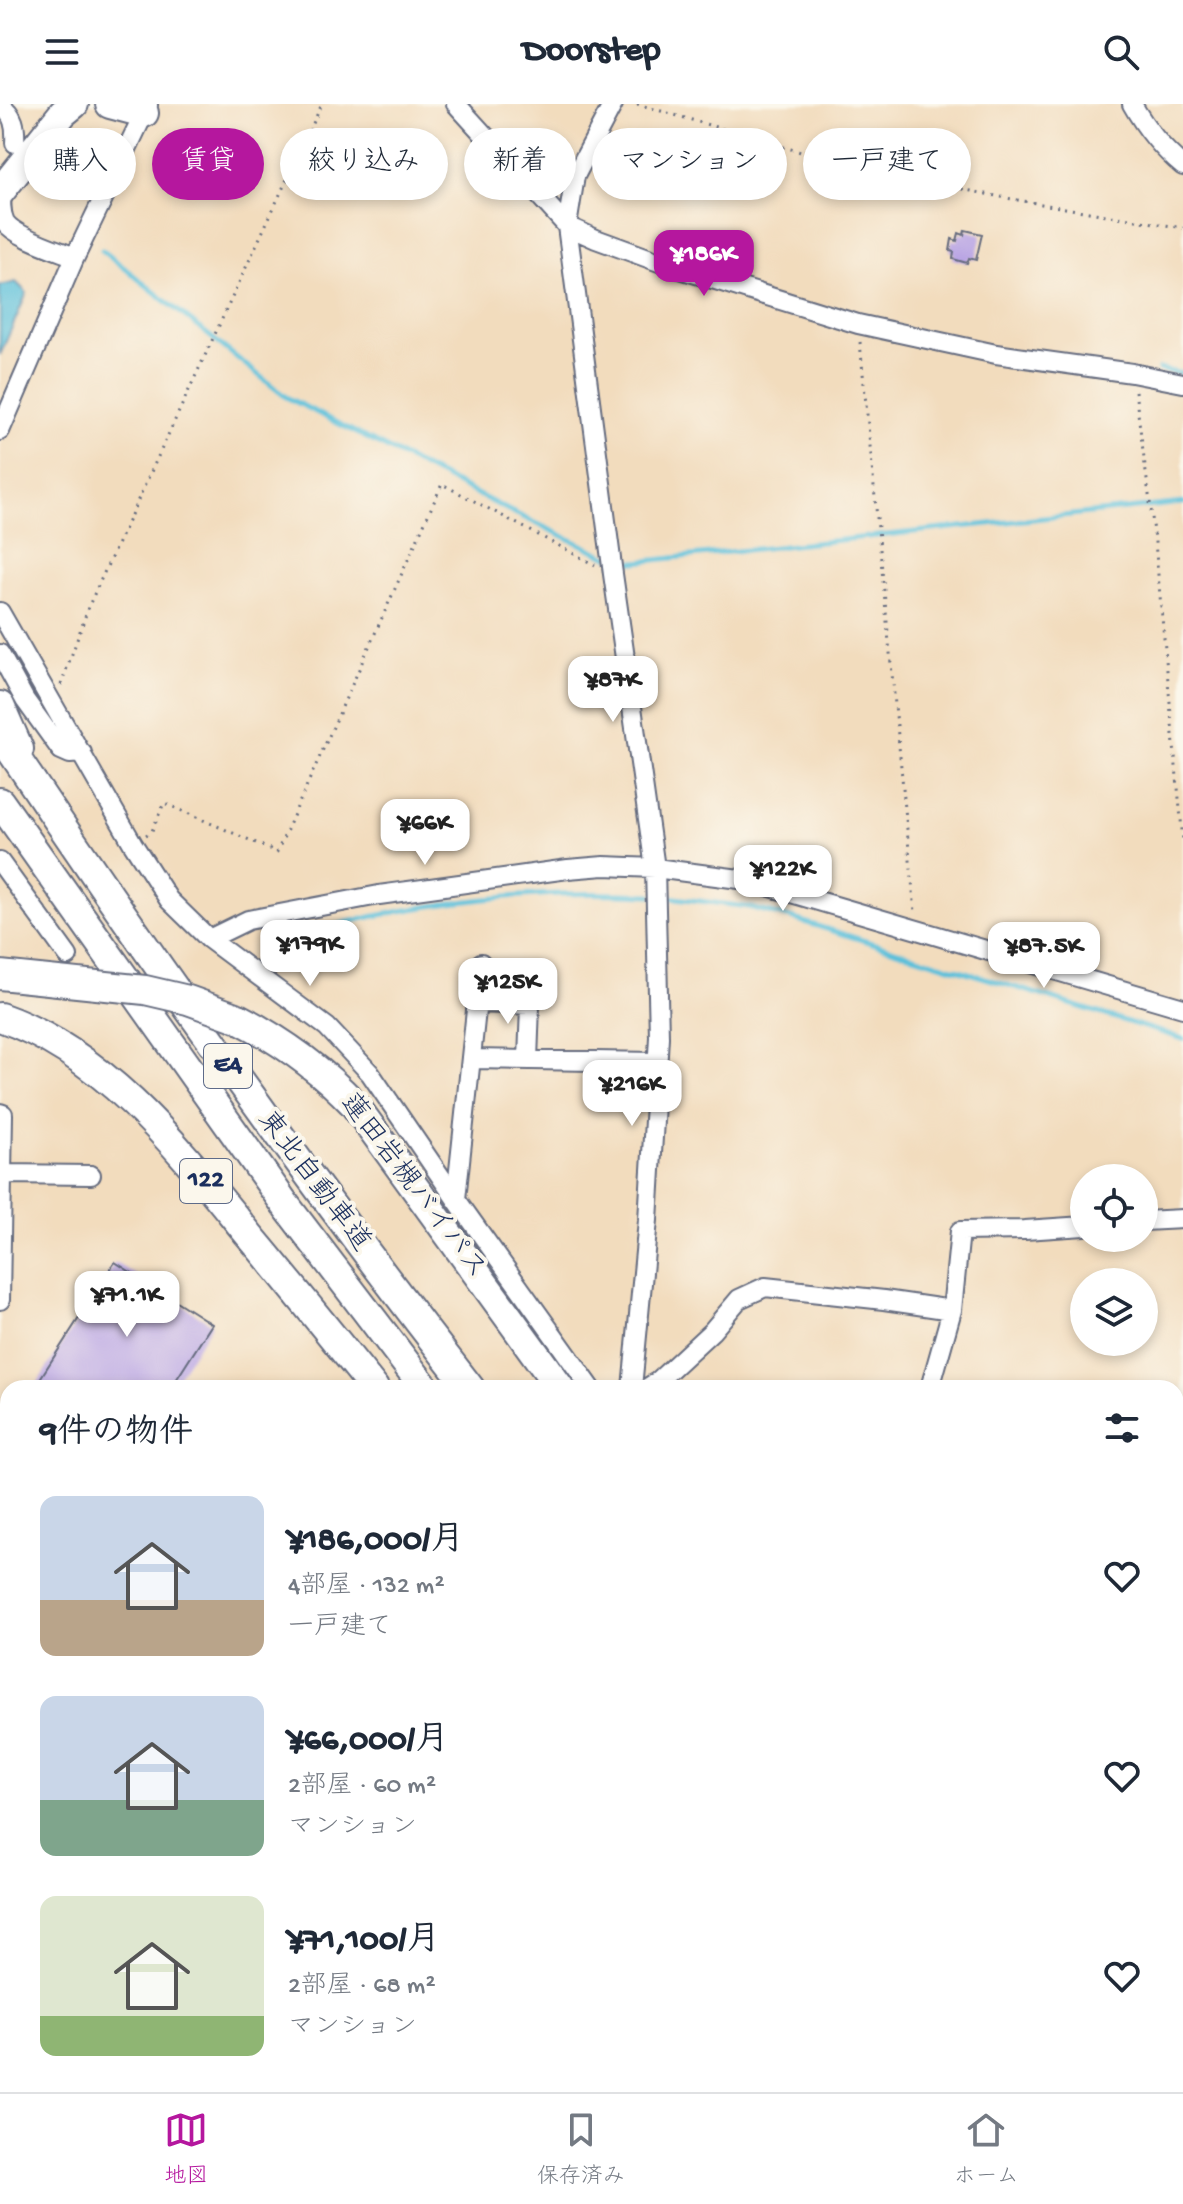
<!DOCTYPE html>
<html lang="ja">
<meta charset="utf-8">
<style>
:root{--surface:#fff;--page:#f2f2f3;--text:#1f2937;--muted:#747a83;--line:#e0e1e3;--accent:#b5179e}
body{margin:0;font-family:"Gochi Hand","Klee One",sans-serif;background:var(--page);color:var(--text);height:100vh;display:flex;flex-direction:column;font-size:30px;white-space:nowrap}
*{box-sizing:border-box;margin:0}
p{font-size:26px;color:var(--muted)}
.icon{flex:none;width:44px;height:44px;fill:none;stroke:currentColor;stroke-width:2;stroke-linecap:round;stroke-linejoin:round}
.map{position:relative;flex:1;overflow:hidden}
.details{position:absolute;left:0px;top:1276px;width:1184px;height:712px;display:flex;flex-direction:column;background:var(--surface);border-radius:24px 24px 0 0;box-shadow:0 4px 12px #0003}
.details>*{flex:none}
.top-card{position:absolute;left:24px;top:24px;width:1136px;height:72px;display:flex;gap:16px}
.fabs{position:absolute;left:1070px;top:1060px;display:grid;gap:16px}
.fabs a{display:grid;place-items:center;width:88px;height:88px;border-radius:50%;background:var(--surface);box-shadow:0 4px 12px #0003;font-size:40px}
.price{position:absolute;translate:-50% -68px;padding:0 18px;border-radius:16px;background:#fff;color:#222;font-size:26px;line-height:52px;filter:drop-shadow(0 2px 4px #0008)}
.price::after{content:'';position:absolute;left:50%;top:48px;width:24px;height:18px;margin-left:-12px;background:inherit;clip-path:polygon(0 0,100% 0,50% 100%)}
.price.active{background:var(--accent);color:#fff}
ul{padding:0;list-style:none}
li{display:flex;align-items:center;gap:24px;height:200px;padding:0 40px}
li span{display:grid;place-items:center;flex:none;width:224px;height:160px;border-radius:16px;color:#555}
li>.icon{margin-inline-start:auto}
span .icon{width:96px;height:96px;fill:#fffc;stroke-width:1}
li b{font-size:34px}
h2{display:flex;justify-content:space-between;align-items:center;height:96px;padding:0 40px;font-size:34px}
.tag{padding:0 28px;border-radius:36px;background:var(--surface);box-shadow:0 4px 12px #0003;font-size:28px;line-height:72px}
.tag.active{background:var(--accent);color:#fff}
header{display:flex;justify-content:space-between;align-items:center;height:104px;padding:0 40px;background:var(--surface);font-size:36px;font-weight:800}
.tabs{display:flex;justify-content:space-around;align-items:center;height:112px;border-top:2px solid var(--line);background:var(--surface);font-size:22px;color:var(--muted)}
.tabs a{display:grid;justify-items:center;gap:4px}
.tabs .active{color:var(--accent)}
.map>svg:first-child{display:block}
.forest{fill:#6ebc85;stroke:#447672;stroke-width:2}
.water{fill:#5cc0da;stroke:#3c789c;stroke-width:2}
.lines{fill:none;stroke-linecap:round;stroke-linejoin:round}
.stream{stroke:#5cc0da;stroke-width:5}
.building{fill:#b39de3}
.minor-casing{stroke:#666c7f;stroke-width:22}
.highway-casing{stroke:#666c7f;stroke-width:32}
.path{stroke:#666c7f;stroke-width:3;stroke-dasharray:2 6;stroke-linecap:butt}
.minor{stroke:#fff;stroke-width:18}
.highway{stroke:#fff;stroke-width:28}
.highway-bridge-casing{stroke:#666c7f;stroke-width:32;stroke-linecap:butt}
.highway-bridge{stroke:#fff;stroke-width:28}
.labels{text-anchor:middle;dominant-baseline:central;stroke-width:8;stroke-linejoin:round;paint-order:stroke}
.shield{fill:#fbf7ec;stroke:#5e6b89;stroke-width:2}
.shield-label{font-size:26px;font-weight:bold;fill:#1b2f5e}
.street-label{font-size:28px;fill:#1b2f5e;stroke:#fbf7ec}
</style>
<header><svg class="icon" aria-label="menu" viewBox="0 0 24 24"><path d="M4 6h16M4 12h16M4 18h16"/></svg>Doorstep<svg class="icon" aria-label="search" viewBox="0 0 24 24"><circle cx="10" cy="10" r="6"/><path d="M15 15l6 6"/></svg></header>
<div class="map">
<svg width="1183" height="1988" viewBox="0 0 1183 1988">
<rect width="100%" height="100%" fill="#fbf7ec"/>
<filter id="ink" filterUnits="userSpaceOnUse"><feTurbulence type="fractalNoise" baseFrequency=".0125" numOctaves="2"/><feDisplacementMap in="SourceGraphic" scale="16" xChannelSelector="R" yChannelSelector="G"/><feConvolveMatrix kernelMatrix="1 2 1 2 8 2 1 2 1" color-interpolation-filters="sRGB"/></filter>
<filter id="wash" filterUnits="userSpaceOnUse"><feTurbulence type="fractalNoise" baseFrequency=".006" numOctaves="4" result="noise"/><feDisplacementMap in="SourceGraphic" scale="32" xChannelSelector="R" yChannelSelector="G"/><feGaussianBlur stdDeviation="1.8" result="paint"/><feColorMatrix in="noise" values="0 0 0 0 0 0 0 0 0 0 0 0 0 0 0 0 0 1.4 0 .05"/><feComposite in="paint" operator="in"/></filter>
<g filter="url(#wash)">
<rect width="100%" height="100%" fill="#f2dcbd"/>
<path class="forest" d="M1183 1478V1756L1176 1753V1481Z"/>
<path class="water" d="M16 178 27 189 0 251V182Z"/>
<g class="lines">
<path class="stream" d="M102 146 286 293 510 407 608 453
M1159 265 1183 270
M617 456 626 459 1183 399
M660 792 748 803 791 814 1183 935
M323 824C429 797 541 785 651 791"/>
</g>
<g id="blocks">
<path class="building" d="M965 126 982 130 976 156 969 154 967 159 953 155 954 148 950 147 952 135 957 137 959 129 964 131Z
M115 1158 212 1220 171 1284H34Z
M8 1324V1398L0 1393V1336Z"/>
</g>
</g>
<g filter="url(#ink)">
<use href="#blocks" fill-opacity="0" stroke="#666c7f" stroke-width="2"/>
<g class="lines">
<g class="minor-casing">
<path id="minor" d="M456 0 567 122 596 135 670 162 858 220 996 250 1132 269 1183 279
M613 0 575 72 567 122 613 470 655 764 659 933 648 1116 632 1284
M1132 0C1146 25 1161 44 1183 62
M0 1C14 10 16 23 15 39
M2 85C1 96 0 108 5 118 15 133 58 146 75 153
M0 327 75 153 148 1
M0 508 133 740 169 796 209 835 327 923 370 969 456 1095 591 1284
M0 550 25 596 61 646 70 650 82 649
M0 758 68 852
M209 835 248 816 379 791 568 765 604 762 655 764 747 776 1183 904
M477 899 530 901 528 956
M471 955 657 958
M0 1009 3 1010 0 1196
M3 1070 91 1071
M456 1095 481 859
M1144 1117 1183 1115
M647 1284 658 1277 712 1227 739 1195 765 1183 884 1196 952 1206 960 1127 1025 1126 1084 1122
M930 1284 952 1206
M1176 1392H1183
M0 1404 8 1408
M0 1552 8 1545
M0 1597 8 1606
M1176 1767 1183 1770
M0 1897 8 1898
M345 1980 376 1988
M174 1988 178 1980
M439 1988 441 1980
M698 1988 701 1980
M843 1988 846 1981 876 1988"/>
</g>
<g class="highway-casing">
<path id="highway" d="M110 0 144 9
M0 88 63 9 74 0
M0 602 19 645
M0 630C149 854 305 1072 470 1284
M0 698 287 1103 425 1284
M0 913C108 951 180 1046 250 1132 292 1182 333 1233 374 1284
M238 914C282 937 320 964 354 1000L560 1284
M945 1980 952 1988
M1002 1980 1010 1988
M1051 1980 1059 1988
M1105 1980 1112 1988"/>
</g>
<path class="path" d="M637 0 852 63 1006 94 1183 124
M860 238 915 808
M1135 287 1154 428 1183 737
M61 581 90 499 322 0
M146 731 152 727 164 699 277 748 442 380 595 461"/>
<use href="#minor" class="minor"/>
<use href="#highway" class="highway"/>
<g class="highway-bridge-casing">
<path id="highway-bridge" d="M0 871 145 886 188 896 238 914"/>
</g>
<use href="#highway-bridge" class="highway-bridge"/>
</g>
</g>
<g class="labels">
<g class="shield">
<rect x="204" y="940" width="48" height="44" rx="6"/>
<rect x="180" y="1055" width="52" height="44" rx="6"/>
</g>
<g class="shield-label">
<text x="228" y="962">E4</text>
<text x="206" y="1077">122</text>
</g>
<g class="street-label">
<text transform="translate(313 1078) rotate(53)">東北自動車道</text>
<text transform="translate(412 1083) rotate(53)">蓮田岩槻バイパス</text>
</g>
</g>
</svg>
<div class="fabs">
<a><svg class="icon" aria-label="locate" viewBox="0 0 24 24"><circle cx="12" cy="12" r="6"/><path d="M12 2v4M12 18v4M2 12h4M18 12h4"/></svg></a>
<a><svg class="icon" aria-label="layers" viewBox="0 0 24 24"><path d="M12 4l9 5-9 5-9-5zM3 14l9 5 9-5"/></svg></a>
</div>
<b class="price active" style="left:704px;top:194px">¥186K</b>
<b class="price" style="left:613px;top:620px">¥87K</b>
<b class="price" style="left:425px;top:763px">¥66K</b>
<b class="price" style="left:783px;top:809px">¥122K</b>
<b class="price" style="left:310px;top:884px">¥179K</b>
<b class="price" style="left:1044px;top:886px">¥87.5K</b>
<b class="price" style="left:508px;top:922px">¥125K</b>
<b class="price" style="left:632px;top:1024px">¥216K</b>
<b class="price" style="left:127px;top:1235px">¥71.1K</b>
<div class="top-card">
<a class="tag">購入</a>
<a class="tag active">賃貸</a>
<a class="tag">絞り込み</a>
<a class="tag">新着</a>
<a class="tag">マンション</a>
<a class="tag">一戸建て</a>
</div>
<section class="details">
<h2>9件の物件<svg class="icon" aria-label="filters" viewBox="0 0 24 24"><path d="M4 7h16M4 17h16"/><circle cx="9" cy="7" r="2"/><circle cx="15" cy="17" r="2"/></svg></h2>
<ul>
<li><span style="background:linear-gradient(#c9d6e8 65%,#b9a48a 0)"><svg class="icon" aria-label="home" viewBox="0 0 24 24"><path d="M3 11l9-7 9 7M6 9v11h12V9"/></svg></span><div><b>¥186,000/月</b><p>4部屋 · 132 m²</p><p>一戸建て</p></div><svg class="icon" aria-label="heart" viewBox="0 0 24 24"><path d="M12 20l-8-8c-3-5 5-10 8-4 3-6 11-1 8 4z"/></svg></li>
<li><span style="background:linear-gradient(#c9d6e8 65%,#7fa58c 0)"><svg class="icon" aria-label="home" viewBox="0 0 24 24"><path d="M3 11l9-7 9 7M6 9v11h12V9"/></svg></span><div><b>¥66,000/月</b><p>2部屋 · 60 m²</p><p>マンション</p></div><svg class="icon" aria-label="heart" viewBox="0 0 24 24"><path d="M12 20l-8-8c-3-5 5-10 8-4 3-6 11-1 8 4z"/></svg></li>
<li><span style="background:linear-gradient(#dfe7d0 75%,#8fb573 0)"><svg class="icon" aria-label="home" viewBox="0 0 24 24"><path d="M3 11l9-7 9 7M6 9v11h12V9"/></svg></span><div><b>¥71,100/月</b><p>2部屋 · 68 m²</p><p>マンション</p></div><svg class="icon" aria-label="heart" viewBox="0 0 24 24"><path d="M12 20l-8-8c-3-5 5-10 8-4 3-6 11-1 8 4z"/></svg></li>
</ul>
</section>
</div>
<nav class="tabs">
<a class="active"><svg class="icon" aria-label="map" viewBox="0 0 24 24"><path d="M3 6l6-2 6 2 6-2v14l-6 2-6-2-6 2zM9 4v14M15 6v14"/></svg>地図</a>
<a><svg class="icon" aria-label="saved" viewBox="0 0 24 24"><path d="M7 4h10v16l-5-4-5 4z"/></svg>保存済み</a>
<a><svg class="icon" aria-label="home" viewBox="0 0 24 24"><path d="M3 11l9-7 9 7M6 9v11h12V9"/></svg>ホーム</a>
</nav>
